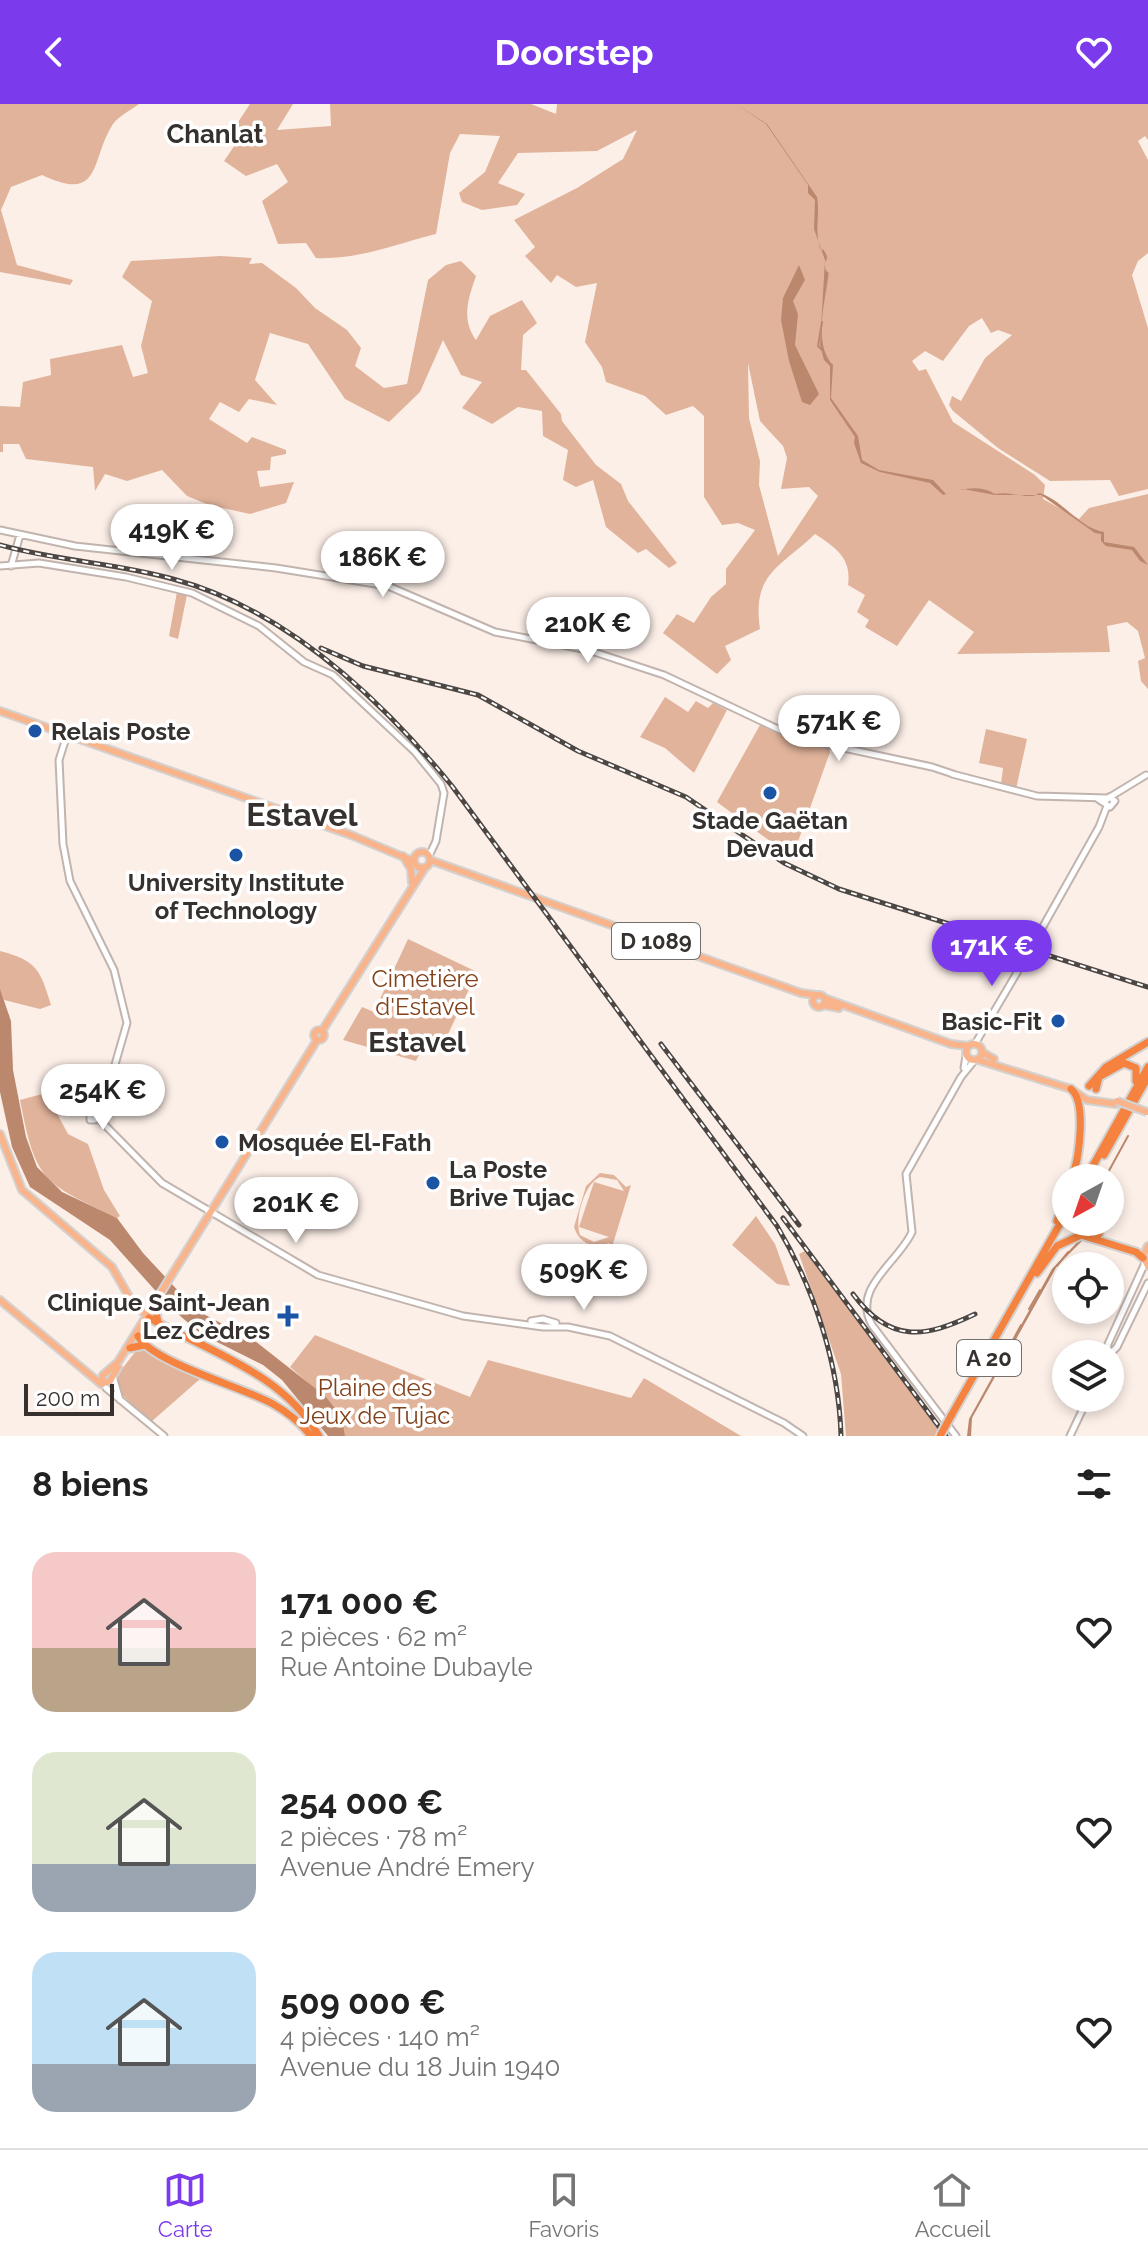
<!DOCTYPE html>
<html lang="fr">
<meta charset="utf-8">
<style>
:root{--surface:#fff;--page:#f6f6f6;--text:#222;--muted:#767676;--line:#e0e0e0;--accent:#7c3aed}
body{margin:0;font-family:Raleway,sans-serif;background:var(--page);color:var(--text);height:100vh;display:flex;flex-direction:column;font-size:30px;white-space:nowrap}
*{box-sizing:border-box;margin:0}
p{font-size:26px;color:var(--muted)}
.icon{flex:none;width:44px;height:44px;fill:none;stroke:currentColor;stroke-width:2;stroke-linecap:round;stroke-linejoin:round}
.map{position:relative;height:1332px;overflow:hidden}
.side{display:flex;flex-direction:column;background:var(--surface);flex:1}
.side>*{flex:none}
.needle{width:52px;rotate:220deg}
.tools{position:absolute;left:1052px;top:1060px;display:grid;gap:16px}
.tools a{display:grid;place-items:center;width:72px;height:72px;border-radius:50%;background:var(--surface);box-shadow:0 4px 12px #0003;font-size:40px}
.scale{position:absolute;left:24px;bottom:20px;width:90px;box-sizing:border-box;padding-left:8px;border:4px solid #36312f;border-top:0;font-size:22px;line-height:28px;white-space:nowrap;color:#36312f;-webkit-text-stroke:6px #fff;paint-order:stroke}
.price{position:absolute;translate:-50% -68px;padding:0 18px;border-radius:28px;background:#fff;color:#222;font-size:26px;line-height:52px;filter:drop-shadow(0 2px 4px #0008)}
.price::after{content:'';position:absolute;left:50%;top:48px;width:24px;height:18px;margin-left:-12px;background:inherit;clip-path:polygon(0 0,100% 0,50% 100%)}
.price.active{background:var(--accent);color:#fff}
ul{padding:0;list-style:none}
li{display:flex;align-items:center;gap:24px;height:200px;padding:0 32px}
li span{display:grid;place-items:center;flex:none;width:224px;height:160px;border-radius:24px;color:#555}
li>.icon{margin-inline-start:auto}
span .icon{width:96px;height:96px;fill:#fffc;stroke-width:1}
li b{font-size:34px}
h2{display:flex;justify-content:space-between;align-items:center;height:96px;padding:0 32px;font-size:34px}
header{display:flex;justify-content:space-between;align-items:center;height:104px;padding:0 32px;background:var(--accent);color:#fff;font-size:36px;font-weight:700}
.tabs{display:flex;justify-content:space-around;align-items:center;height:112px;border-top:2px solid var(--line);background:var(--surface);font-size:22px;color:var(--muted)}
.tabs a{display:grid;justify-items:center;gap:4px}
.tabs .active{color:var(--accent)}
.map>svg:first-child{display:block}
.green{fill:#e1b39b;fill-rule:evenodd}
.water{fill:#bb886d}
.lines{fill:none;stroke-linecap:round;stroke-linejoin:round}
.stream{stroke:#bb886d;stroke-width:2}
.secondary-casing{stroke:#c1b4ae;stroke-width:9}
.primary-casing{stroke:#d3d2d1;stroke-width:10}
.highway-casing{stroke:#d3d2d1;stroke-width:11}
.secondary{stroke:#fff;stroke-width:5}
.primary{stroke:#f9b48b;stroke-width:6}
.highway{stroke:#f5823e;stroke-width:7}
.rail-casing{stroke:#4d4744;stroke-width:5}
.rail{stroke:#fff;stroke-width:2;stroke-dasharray:6;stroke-linecap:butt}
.secondary-bridge-casing{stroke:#c1b4ae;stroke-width:9;stroke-linecap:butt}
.primary-bridge-casing{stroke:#d3d2d1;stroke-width:10;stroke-linecap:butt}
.highway-bridge-casing{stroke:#d3d2d1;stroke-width:11;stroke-linecap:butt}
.secondary-bridge{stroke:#fff;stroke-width:5}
.primary-bridge{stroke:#f9b48b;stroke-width:6}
.highway-bridge{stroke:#f5823e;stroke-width:7}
.poi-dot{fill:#1b53a5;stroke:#fff;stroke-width:3}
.labels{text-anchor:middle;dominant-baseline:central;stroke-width:7;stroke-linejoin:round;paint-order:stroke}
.shield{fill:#fff;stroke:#726f6d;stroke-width:2}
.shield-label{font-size:22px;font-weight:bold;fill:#36312f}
.poi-label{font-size:24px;font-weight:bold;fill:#36312f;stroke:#fff;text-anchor:start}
.park-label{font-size:24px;fill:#834119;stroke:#fff}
.neighbourhood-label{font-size:26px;font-weight:bold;fill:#36312f;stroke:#fff}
.quarter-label{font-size:28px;font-weight:bold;fill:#36312f;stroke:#fff}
.district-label{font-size:32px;font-weight:bold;fill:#36312f;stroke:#fff}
</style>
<header><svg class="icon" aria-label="back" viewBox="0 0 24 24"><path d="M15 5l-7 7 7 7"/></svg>Doorstep<svg class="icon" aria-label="heart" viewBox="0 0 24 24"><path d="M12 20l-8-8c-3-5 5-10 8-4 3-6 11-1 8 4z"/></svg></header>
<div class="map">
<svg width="1148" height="1332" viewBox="0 0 1148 1332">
<rect width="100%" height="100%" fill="#fcefe8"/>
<path class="green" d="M0 0H139C131 6 119 12 113 20 90 55 103 100 42 71L11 83 1 106 17 161 73 176 70 181 0 168Z
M250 0H293L277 26 331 22 330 0H531L556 10 557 0H1148V36L1145 32 1138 37 1148 56V149L1138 157 1132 171 1148 224V385L1119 392 1110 376 1050 377 998 344 953 307 949 301 952 292 961 297 985 254 1012 231 998 226 991 229 982 214 969 222 943 257 925 247 912 257 919 267 926 265 953 318 1035 371 1045 381 1043 395 1079 415 1089 404 1148 390V585L1141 577 1138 557 1145 554 1138 527 1127 518 1107 522 1110 548 957 550 974 528 929 496 897 542 865 523 869 516 857 508 865 491 848 481C852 454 835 443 815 430 779 464 752 470 760 525L725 542 731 556 717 570 663 529 677 510 694 519 711 493 726 480V465L755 426 738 419 722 421 704 393V312L693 302 666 311 645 292 606 278 602 263 585 238 597 179 576 183 557 171 551 179 525 152 535 143 514 116 577 84 623 55 637 26 597 47 518 49 498 79 525 90 517 101 482 106 462 98 459 89 485 68 500 32 460 30 450 49 436 130C396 140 358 156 316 154L306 139 278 140 262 97 288 78 277 60 246 72 224 57 235 41 229 32ZM748 259 760 317 783 342 787 354 781 385 809 383 818 392 778 452 759 381 760 357 749 314Z
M221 152 252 154 249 160 262 159 296 184 315 204 347 226 361 244 355 262 384 284 407 280 428 176 446 161 461 157 476 172C468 195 461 215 476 236L490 212 522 196 537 219 523 231 521 266H526L561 310 562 317 596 361 621 380 628 397 677 459 669 464 646 445 638 449 606 423 593 376 576 383 563 376 568 346 543 332 542 307 518 303 492 320 462 304 482 278 461 271 443 236 420 288 389 318 345 295 308 240 270 229 255 276 277 301 249 295 239 308 220 298 209 315 247 339 252 333 286 346V350L271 353 270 366 257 367 260 383 294 378 286 399 250 410 209 401 187 392 162 366 127 377 105 370 95 387 93 363 26 355 19 340H3V348H0V302L20 303 23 278 51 271 50 255 122 241 133 273 148 269 141 242 152 197 122 173 131 157Z
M177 488 187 491 178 535 169 532Z
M665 593 688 608 696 597 708 604 713 599 727 606 694 669 665 644 640 633Z
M760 621 804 641 828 644 830 648 795 746 778 743 717 698Z
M986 625 1027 635 1016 685 1001 680 1003 664 979 659Z
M408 835 477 868 443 941 427 934 416 957 343 936 362 903 374 908Z
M0 847C37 857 40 865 51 901L40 905 4 896 0 886Z
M46 989 68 1030 88 1040 104 1086 120 1112 117 1114C43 1078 36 1079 20 996Z
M600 1069 614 1071 626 1083 631 1081 612 1143 609 1139C594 1145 579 1140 574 1123L586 1082ZM600 1073 617 1076 624 1087 594 1078 579 1123 609 1133 594 1138 580 1131C574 1115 585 1079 600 1073Z
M756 1112 775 1140 790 1182 777 1180 732 1141Z
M805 1147 939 1324 935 1332H846L841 1270 799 1150Z
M315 1231 470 1293 488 1256 631 1294 644 1274 741 1332H345L333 1301 290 1263Z
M139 1243 200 1275 151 1318 117 1286 118 1270Z"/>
<path class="water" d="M736 0 767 20 817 93C820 110 815 123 819 140 821 150 822 141 826 150 829 157 824 155 825 162 826 172 830 163 828 174 825 198 813 241 833 261L831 294 858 332 862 356 879 366 933 376 946 390C962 385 979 380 995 390 1008 387 1020 393 1032 392 1040 391 1036 387 1045 391 1065 400 1082 425 1104 428V438L1134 443 1148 461 1140 457 1132 446 1106 442 1101 437V430L1095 429 1041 391H995L963 385 943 391 930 379 880 368 861 359 854 339 855 333 830 296V262L824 256 820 241 825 156 814 125 815 96 808 89V81L766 20Z
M799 161 805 176 793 197 798 210 795 241 819 290 810 301 802 298 789 257 781 216 783 194Z
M0 885 11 917 13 966 26 1033 37 1063 62 1088 117 1114 143 1149 196 1206 255 1237 325 1292 341 1311 345 1332H328L282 1276 263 1261 201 1230 170 1203 110 1136 30 1083 12 1043 0 988Z
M1082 1133H1086L1057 1162 972 1314 971 1332H967L969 1315 1052 1165Z"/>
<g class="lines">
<path class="stream" d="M822 246 818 242 822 218
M1105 1074 1128 1032
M1057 1162 1068 1148
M1029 1205 1040 1186
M1013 1236 1021 1221"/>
<g class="secondary-casing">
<path id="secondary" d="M0 426 75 442 276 464 388 482 495 528 588 546 664 571 797 634 932 663 953 670
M0 462 39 459 126 473 192 489 259 522 304 558 333 571 415 648 441 680 444 689 436 737 429 752
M11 462 20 431
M67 631 59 656 63 740 70 777 114 866 127 919 112 971 90 1010
M952 670 1037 692 1107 694
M1110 693 1146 671
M1098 695 1110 703 1115 697 1109 693 1105 698
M1032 842 1099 723 1107 702
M975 940 1025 855
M964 964 966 952
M90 1010 96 1011 95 1016H90Z
M96 1012 162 1079 318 1171 463 1212 543 1223H568L610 1232 784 1319 803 1332
M531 1217 543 1215 556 1219
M1107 1250 1108 1240 1145 1159
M1110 1250 1117 1243 1148 1179
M113 1272 120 1296
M106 1284 164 1332
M956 1332 872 1221C851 1184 898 1159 912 1128L906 1070 961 973 974 957
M1070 1332 1088 1294"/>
</g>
<g class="primary-casing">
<path id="primary" d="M0 607 351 731 413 757
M414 756a8 8 0 1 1 16 0a8 8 0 1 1-16 0Z
M403 752 411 765 412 778
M430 756 801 889 816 891
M813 897a6 6 0 1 1 12 0a6 6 0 1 1-12 0Z
M824 894 951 940 968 942
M823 901 839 904
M314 931a5 5 0 1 1 10 0a5 5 0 1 1-10 0Z
M322 927 424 765
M966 948a8 8 0 1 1 16 0a8 8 0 1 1-16 0Z
M982 948 994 955
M978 956 1071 985 1087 996 1116 1000
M0 1030 22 1086 112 1163 131 1196 147 1212
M1148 1142 1143 1152 1148 1162
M0 1196 101 1280
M101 1280 103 1271 118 1258 317 936
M101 1280 110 1277 118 1263"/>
</g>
<g class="highway-casing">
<path id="highway" d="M1089 982 1106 963 1148 938
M1071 985C1087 998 1079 1055 1072 1074
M1096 985 1099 973 1124 959 1136 964V977
M1104 1051 1148 973
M1086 1074 1148 963
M1057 1117 1066 1092
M1084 1118 1099 1130
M1037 1169 1057 1142 1081 1131 1136 1148 1143 1154
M155 1205 158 1218
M149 1214C210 1248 282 1269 319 1332
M138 1232C153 1259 243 1283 273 1300 287 1308 301 1319 311 1332
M130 1244 144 1241
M951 1312 1066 1109"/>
</g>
<use href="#secondary" class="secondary"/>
<use href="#primary" class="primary"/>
<use href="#highway" class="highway"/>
<g class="rail-casing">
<path id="rail" d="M0 441C57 457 116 459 173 475 286 505 380 594 452 682L777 1122C814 1184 839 1260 841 1332
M321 544 363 562 478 591 578 647 686 693 784 759 839 785 1148 883
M661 940 799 1121
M783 1114 946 1332
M853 1190C890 1240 925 1234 975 1210"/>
</g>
<use href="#rail" class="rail"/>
<g class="secondary-bridge-casing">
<path id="secondary-bridge" d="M1025 855 1032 842"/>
</g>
<g class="primary-bridge-casing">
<path id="primary-bridge" d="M1117 997 1147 1008"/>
</g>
<g class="highway-bridge-casing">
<path id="highway-bridge" d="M940 1332 951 1312"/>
</g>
<use href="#secondary-bridge" class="secondary-bridge"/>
<use href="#primary-bridge" class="primary-bridge"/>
<use href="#highway-bridge" class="highway-bridge"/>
</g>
<g class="poi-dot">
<circle cx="35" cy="627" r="8"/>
<circle cx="770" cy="689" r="8"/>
<circle cx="236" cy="751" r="8"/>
<circle cx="1058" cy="917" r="8"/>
<circle cx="222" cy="1038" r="8"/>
<circle cx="433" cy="1079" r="8"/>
<path d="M284 1200h8v8h8v8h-8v8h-8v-8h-8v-8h8z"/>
</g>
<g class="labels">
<g class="shield">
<rect x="612" y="819" width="88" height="36" rx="6"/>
<rect x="957" y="1236" width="64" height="36" rx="6"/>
</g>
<g class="shield-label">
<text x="656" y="837">D 1089</text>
<text x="989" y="1254">A 20</text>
</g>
<g class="poi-label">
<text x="51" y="627">Relais Poste</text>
<text x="770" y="716" text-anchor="middle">Stade Gaëtan<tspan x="770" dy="28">Devaud</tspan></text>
<text x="236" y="778" text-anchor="middle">University Institute<tspan x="236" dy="28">of Technology</tspan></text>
<text x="1042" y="917" text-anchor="end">Basic-Fit</text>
<text x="238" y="1038">Mosquée El-Fath</text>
<text x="449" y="1065">La Poste<tspan x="449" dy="28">Brive Tujac</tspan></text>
<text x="270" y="1198" text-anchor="end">Clinique Saint-Jean<tspan x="270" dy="28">Lez Cèdres</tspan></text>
</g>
<g class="park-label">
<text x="425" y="874">Cimetière<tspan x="425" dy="28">d'Estavel</tspan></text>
<text x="375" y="1283">Plaine des<tspan x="375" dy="28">Jeux de Tujac</tspan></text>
</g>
<g class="neighbourhood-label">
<text x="215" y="30">Chanlat</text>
</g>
<g class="quarter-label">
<text x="417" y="938">Estavel</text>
</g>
<g class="district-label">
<text x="302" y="710">Estavel</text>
</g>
</g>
</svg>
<div class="tools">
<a><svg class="needle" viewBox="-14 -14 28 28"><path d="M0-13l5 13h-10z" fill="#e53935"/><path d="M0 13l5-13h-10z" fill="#767676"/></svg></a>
<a><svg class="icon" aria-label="locate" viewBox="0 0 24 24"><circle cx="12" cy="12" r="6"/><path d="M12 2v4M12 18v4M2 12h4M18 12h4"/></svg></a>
<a><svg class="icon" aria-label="layers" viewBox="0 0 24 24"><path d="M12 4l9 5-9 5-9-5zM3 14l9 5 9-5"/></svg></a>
</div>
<div class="scale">200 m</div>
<b class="price" style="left:172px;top:468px">419K €</b>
<b class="price" style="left:383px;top:495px">186K €</b>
<b class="price" style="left:588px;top:561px">210K €</b>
<b class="price" style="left:839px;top:659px">571K €</b>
<b class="price active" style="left:992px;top:884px">171K €</b>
<b class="price" style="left:103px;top:1028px">254K €</b>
<b class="price" style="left:296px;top:1141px">201K €</b>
<b class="price" style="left:584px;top:1208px">509K €</b>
</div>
<section class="side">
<h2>8 biens<svg class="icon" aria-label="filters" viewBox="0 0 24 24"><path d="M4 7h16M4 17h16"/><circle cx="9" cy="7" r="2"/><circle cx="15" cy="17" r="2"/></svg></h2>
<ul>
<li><span style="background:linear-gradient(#f6c9c9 60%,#b9a48a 0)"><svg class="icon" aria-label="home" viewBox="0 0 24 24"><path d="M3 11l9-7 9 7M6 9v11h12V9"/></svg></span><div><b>171 000 €</b><p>2 pièces · 62 m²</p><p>Rue Antoine Dubayle</p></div><svg class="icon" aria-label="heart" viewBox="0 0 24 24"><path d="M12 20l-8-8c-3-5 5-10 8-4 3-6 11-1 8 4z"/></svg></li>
<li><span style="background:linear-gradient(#dfe7d0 70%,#9aa5b1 0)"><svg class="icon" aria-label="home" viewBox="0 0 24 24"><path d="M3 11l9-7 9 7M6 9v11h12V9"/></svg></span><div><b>254 000 €</b><p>2 pièces · 78 m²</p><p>Avenue André Emery</p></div><svg class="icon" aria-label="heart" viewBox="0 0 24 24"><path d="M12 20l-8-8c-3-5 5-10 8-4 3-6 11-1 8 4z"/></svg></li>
<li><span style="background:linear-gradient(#bfe0f5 70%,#9aa5b1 0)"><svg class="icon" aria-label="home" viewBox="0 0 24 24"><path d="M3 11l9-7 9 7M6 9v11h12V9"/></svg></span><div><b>509 000 €</b><p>4 pièces · 140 m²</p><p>Avenue du 18 Juin 1940</p></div><svg class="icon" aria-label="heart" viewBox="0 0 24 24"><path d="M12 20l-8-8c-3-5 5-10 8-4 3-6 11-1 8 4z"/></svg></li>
</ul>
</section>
<nav class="tabs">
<a class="active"><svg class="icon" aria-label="map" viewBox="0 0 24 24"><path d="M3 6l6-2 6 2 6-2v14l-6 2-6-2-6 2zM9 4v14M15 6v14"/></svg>Carte</a>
<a><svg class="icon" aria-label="saved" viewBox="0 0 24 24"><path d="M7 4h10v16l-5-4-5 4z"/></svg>Favoris</a>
<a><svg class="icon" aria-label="home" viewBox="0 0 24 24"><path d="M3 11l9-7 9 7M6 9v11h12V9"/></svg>Accueil</a>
</nav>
